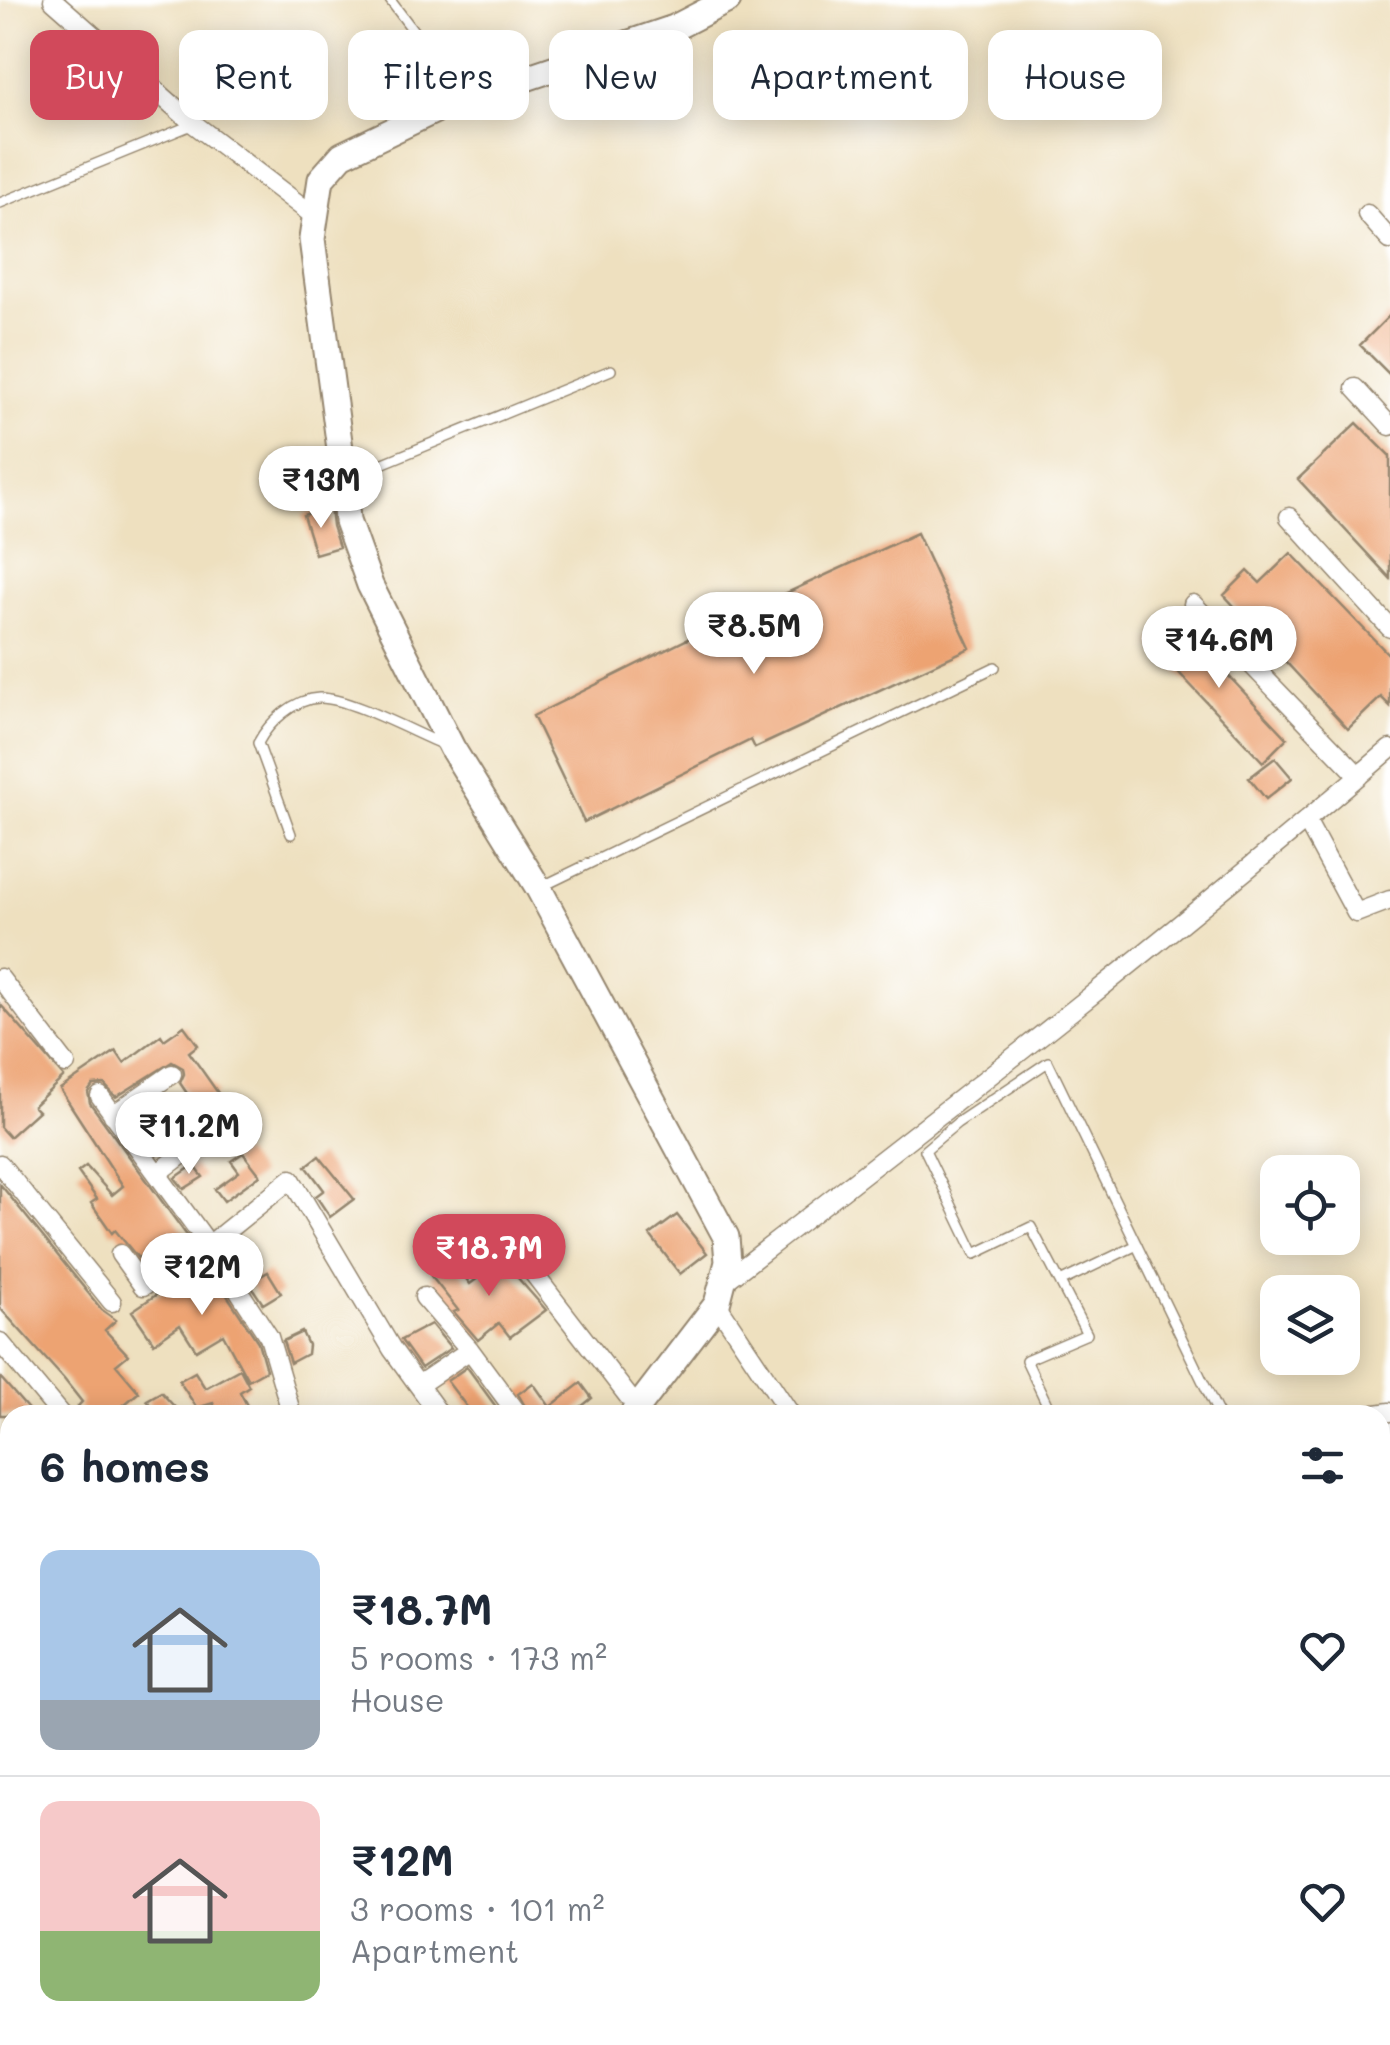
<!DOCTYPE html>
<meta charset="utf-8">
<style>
:root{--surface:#fff;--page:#f2f2f3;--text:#1f2937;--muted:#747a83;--line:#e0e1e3;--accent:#d1495b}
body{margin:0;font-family:Mali,sans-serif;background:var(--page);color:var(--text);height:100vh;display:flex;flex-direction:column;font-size:38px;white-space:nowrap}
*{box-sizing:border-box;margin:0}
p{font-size:32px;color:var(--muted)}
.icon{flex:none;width:55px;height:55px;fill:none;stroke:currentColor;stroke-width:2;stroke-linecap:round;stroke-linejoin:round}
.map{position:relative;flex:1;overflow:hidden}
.side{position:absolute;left:0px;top:1405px;width:1390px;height:640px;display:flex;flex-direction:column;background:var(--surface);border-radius:30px 30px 0 0;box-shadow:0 5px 25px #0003}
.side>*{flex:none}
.guide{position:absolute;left:30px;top:30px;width:1330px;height:90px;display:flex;gap:20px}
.controls{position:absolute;left:1260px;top:1155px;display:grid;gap:20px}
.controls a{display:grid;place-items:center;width:100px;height:100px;border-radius:20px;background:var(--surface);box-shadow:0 5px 25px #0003;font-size:50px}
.price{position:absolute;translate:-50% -85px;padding:0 22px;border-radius:35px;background:#fff;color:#222;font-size:32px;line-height:65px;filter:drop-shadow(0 2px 5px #0008)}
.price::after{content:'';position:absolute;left:50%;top:60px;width:30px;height:22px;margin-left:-15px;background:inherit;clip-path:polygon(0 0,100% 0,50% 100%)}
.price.on{background:var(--accent);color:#fff}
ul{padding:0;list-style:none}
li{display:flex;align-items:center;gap:30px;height:250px;padding:0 40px}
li+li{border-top:2px solid var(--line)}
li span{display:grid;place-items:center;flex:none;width:280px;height:200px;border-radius:20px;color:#555}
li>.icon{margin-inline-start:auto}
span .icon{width:120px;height:120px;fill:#fffc;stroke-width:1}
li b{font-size:42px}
h2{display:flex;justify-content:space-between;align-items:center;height:120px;padding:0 40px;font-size:42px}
.chip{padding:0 35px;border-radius:20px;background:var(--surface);box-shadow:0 5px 25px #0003;font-size:35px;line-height:90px}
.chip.on{background:var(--accent);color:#fff}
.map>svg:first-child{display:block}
.building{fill:#eda372}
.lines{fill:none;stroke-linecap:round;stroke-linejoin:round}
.service-casing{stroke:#94856e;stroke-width:12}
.minor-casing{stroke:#94856e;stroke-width:21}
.secondary-casing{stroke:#94856e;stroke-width:29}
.service{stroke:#fff;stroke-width:9}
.minor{stroke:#fff;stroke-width:18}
.secondary{stroke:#fff;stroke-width:25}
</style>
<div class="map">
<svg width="1390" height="2045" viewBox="0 0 1390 2045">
<rect width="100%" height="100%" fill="#fff"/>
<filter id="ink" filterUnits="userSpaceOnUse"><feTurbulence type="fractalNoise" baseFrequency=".01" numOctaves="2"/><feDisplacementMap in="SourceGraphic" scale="20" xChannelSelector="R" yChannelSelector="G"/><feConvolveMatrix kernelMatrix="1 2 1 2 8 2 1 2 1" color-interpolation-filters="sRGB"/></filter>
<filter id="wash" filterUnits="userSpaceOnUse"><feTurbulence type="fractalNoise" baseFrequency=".0048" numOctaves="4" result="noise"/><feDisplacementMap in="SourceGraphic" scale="40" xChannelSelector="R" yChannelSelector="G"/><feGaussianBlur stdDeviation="2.25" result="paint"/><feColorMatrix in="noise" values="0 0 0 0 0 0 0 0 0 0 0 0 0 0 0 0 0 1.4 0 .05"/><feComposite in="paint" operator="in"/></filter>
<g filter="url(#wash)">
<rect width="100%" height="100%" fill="#eee0bf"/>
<g id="blocks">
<path class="building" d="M1390 315V375L1360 345Z
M1357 423 1390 456V578L1298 479Z
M330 507 332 526 339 547 315 554 303 515Z
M917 533 970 648 755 748 751 740 584 822 533 716 702 632Z
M1291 553 1390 656V706L1381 697 1348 729 1224 595 1248 571 1260 583Z
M1176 620 1287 738 1263 762 1151 643Z
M1275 758 1292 778 1266 799 1249 778Z
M0 1004 64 1077 33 1106 38 1111 9 1137 0 1127Z
M184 1026 198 1045 189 1052 218 1093 197 1108 180 1083 184 1074 183 1068 172 1062 116 1097 104 1084 93 1085 88 1092 90 1103 188 1237 173 1247 167 1238 138 1258 115 1230 112 1233 91 1203 97 1199 78 1172 86 1166 112 1195 123 1186 60 1089 116 1051 124 1063 161 1035 164 1040Z
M243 1153 260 1175 224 1201 215 1189 239 1172 231 1161Z
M319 1156 354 1199 330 1217 316 1196 324 1190 306 1166Z
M194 1165 203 1177 184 1189 175 1178Z
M0 1184 102 1310 116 1320 105 1330 128 1355 116 1365 139 1392 112 1415H85L78 1406 82 1402 64 1379 0 1308Z
M677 1215 707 1253 680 1274 650 1235Z
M452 1260 470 1284 502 1260 546 1310 510 1337 499 1323 478 1340 454 1312 458 1310 431 1276Z
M205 1262 258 1342 266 1370 248 1380 223 1334 196 1350 180 1325 154 1343 132 1311Z
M268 1272 281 1293 263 1304 249 1283Z
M431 1324 451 1348 421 1368 401 1340Z
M302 1332 308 1345 307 1354 290 1363 283 1341Z
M467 1367 502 1415H473L447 1381Z
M240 1369 249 1386 240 1392 252 1415H219L213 1403 197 1408 179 1381 195 1372 205 1388Z
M0 1377 33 1415H0Z
M533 1383 550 1407 581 1383 592 1398 571 1415H530L518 1394Z
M161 1392 182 1415H156L147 1400Z"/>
</g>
</g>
<g filter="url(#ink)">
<use href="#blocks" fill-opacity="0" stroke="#94856e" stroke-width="2.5"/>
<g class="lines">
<g class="service-casing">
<path id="service" d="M390 0 434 58 445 101
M0 203 194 124
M347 478 611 370
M291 834 258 743C269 722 294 699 319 698 348 697 414 733 444 745
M541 887 995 667
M1060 1282 1137 1245
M1052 1415 1026 1360 1087 1334 1031 1227 975 1254 925 1150 957 1123 1048 1062 1219 1415"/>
</g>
<g class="minor-casing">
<path id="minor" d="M53 0 194 124 314 216
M1367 214 1390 240
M1355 388 1390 426
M1289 517 1390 628
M1193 604 1359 776
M1307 822 1356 913 1390 900
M0 978 66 1064
M100 1096 209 1245 269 1337 292 1415
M113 1115 172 1074
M0 1164 112 1302
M158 1173 195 1145
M120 1254 143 1286 209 1245 291 1179 392 1349 440 1415
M524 1261 638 1409
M724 1282C949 1108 1174 935 1390 749
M424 1297 470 1350 518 1415
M717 1304 791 1415
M0 1342 61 1415
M420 1384 470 1350
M1369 1415 1390 1412
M1380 1482 1390 1512
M1380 1563 1390 1557
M0 1768H6L10 1774
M1380 1878 1390 1874
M1380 1934 1390 1953
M0 1987 10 1981
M696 2035 705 2045
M820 2035 827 2045
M980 2035 988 2045
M435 2045 446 2035
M542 2045 552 2035
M732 2045 744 2035
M1101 2045 1115 2035"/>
</g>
<g class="secondary-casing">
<path id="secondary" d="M632 1415 717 1304 728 1262 726 1237 539 889 452 748 370 585 347 521 344 479 312 239 321 179 342 155 446 105 674 28 728 0
M243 2035 259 2045"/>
</g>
<use href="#service" class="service"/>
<use href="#minor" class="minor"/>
<use href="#secondary" class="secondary"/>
</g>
</g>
</svg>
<div class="controls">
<a><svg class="icon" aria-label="locate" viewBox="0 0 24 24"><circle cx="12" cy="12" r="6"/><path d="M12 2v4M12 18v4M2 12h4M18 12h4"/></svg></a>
<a><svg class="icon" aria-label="layers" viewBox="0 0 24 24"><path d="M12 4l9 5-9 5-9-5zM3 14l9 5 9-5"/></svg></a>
</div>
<b class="price" style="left:321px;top:531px">₹13M</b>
<b class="price" style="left:754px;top:677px">₹8.5M</b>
<b class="price" style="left:1219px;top:691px">₹14.6M</b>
<b class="price" style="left:189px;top:1177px">₹11.2M</b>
<b class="price on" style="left:489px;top:1299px">₹18.7M</b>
<b class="price" style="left:202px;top:1318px">₹12M</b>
<div class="guide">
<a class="chip on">Buy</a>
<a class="chip">Rent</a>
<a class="chip">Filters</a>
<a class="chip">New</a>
<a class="chip">Apartment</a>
<a class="chip">House</a>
</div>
<section class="side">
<h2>6 homes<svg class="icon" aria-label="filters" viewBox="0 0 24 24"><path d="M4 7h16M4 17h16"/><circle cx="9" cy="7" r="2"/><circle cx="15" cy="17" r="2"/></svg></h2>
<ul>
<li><span style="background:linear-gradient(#a9c7e8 75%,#9aa5b1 0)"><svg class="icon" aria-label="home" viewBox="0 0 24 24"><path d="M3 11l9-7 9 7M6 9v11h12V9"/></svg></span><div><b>₹18.7M</b><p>5 rooms · 173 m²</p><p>House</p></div><svg class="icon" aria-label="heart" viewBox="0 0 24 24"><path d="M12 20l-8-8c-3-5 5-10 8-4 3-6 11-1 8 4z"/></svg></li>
<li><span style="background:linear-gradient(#f6c9c9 65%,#8fb573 0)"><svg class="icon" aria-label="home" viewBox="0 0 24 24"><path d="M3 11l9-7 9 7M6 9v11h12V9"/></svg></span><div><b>₹12M</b><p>3 rooms · 101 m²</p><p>Apartment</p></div><svg class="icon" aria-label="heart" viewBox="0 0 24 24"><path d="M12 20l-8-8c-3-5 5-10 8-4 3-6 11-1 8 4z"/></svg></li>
</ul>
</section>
</div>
